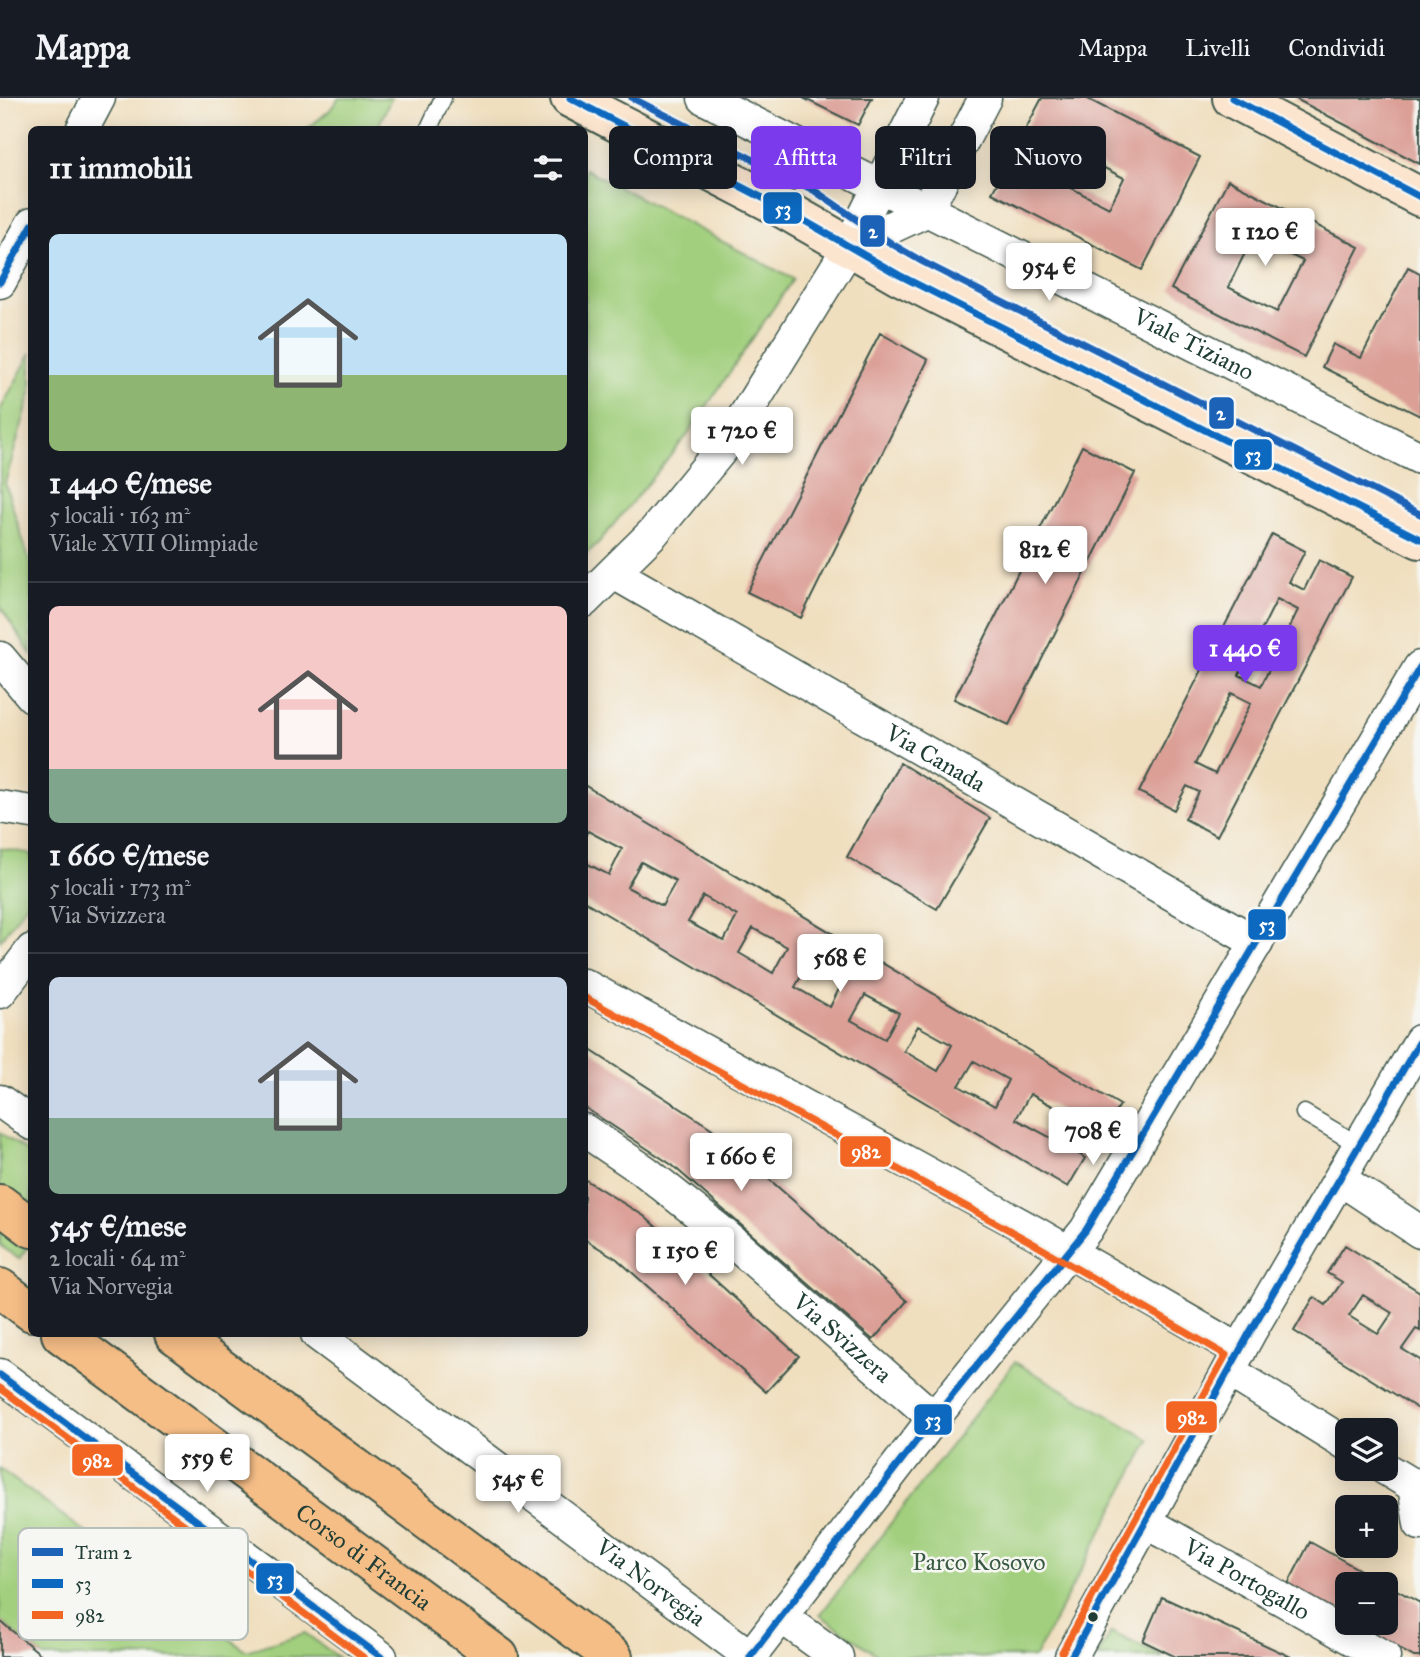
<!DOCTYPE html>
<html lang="it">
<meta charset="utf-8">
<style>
:root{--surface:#171b24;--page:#242831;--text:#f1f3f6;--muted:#9ea1a6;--line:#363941;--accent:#7c3aed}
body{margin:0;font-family:"IM FELL Great Primer",serif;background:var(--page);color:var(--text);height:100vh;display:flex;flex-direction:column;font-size:26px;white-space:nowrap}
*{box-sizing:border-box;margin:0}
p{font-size:23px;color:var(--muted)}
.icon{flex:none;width:38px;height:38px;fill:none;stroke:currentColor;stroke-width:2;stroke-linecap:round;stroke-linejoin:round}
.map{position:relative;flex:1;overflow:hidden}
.drawer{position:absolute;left:28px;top:28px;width:560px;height:1211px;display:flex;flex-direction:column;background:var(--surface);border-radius:10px;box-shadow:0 4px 18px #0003}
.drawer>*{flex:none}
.guide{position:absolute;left:609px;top:28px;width:665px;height:63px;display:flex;gap:14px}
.tools{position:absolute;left:1335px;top:1320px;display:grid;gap:14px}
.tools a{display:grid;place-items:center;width:63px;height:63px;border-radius:10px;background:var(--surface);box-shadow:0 4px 18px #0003;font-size:35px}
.price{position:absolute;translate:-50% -60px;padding:0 16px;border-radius:7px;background:#fff;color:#222;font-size:23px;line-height:46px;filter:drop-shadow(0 2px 4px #0008)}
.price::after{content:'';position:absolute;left:50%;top:42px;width:21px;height:16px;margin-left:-10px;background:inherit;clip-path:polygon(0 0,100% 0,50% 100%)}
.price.selected{background:var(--accent);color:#fff}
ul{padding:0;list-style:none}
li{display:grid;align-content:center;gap:14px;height:371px;padding:0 21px}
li+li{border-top:2px solid var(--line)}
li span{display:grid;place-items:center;height:217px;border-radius:10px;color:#555}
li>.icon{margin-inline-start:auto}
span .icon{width:126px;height:126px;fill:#fffc;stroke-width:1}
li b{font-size:30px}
h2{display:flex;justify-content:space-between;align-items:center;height:84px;padding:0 21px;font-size:30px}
.chip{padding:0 24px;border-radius:10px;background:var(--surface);box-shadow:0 4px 18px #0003;font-size:24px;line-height:63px}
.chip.selected{background:var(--accent);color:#fff}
header{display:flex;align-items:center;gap:42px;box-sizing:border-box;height:98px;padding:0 35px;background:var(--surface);border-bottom:2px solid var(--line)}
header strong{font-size:33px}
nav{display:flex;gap:38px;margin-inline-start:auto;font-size:24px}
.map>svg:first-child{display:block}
.green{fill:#a1cf7d;stroke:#608658;stroke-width:2}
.building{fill:#db9f96;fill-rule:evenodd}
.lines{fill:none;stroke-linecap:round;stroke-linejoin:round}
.lane-casing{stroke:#3e5549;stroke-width:19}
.street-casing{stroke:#3e5549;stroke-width:35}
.secondary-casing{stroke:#3e5549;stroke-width:42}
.primary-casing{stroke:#3e5549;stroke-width:42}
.lane{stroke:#fff;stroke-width:16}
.street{stroke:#fff;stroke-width:32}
.secondary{stroke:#fbe5cf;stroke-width:38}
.primary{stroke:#f6be87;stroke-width:38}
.bus-1-casing{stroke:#f6f6f2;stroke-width:12}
.bus-2-casing{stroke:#f6f6f2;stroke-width:12}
.bus-1{stroke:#0c69bf;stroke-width:7}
.bus-2{stroke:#f26522;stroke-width:7}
.tram-1-casing{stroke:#f6f6f2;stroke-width:12}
.tram-1{stroke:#1c63b7;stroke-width:7}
.bus-dot{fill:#1f3d34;stroke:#f6f6f2;stroke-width:2.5}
.labels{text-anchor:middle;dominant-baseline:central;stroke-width:5;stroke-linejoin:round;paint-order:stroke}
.street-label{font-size:24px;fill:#1f3d34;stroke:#f6f6f2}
.park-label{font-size:24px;fill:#395a43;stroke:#f6f6f2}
.key{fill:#f6f6f2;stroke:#b6beb9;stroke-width:2}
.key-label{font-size:19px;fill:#1f3d34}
.line-badge{stroke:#f6f6f2;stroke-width:2.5}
.badge-label{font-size:19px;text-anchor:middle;font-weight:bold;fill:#fff}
</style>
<header>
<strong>Mappa</strong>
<nav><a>Mappa</a><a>Livelli</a><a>Condividi</a></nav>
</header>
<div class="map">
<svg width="1420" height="1559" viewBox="0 0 1420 1559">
<rect width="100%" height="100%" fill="#f6f6f2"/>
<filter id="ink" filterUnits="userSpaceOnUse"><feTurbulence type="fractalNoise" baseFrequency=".0143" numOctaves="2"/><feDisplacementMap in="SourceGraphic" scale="14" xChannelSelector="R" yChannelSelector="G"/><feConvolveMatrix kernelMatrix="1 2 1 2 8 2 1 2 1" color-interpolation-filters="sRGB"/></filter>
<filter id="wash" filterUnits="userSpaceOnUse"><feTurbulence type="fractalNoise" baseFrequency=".00686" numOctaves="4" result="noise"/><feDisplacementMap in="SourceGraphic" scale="28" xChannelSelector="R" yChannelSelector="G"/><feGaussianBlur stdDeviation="1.57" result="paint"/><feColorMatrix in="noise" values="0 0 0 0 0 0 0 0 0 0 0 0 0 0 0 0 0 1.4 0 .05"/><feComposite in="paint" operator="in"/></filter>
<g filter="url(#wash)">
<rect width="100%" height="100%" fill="#f0dfbf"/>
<path class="green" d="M339 0H391L377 31H307L329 13Z
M585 71 793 181 686 339 599 444 585 457Z
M31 255V295L5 385 31 468V556L0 508V312Z
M0 750 31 756V800L0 843Z
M0 1034 31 1057V1144L19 1161 0 1147Z
M1015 1264 1150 1342 1035 1559H880L820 1517Z
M0 1371 246 1553 305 1535 338 1559H44L0 1523Z
M1111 1534 1163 1559H1097Z"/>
<g id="blocks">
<path class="building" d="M803 0H872L858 27Z
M1042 0H1086L1200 59 1142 172 992 95ZM1071 53 1124 80 1109 110 1056 82Z
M1294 0H1420V66Z
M1228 82 1359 149 1304 259 1171 191ZM1253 139 1303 163 1277 214 1228 189Z
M1408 169 1420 175V318L1322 269 1333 246 1361 260Z
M880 235 928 262 801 520 747 494Z
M1082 348 1135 375 1009 627 954 601Z
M1272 436 1305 453 1289 484 1304 492 1319 462 1352 479 1217 738 1185 721 1199 694 1187 688 1174 712 1139 694ZM1277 501 1298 512 1261 588 1239 577ZM1231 595 1251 605 1215 676 1195 666Z
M900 665 990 720 937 811 847 759Z
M584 687 1120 1007 1101 1036 1085 1028 1072 1052 1085 1060 1068 1089 584 803V764L609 777 622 751 588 733 584 739ZM641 764 676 783 662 808 627 789ZM703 798 737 818 724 843 688 824ZM753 830 787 849 773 875 739 855ZM809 864 843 883 830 909 795 889ZM865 897 899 915 885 941 851 922ZM918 928 952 947 938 973 904 953ZM974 963 1008 982 995 1008 959 988ZM1030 996 1064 1014 1051 1040 1016 1021Z
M584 948 711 1030 907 1203 873 1242 672 1067 584 1009Z
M584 1081 644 1118 799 1258 766 1294 617 1161 584 1141Z
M1345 1147 1420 1194V1233L1416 1231 1402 1251 1420 1262V1312L1294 1233 1314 1199 1326 1207 1342 1184 1327 1175ZM1363 1197 1392 1215 1378 1236 1349 1218Z
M1310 1444 1385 1486H1348V1522L1287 1488Z
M1386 1486 1420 1505V1559H1414L1352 1524H1386Z
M1162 1499 1291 1559H1176L1143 1543Z
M0 1523 44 1559H0Z"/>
</g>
</g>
<g filter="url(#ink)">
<use href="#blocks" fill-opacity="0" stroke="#3e5549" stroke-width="2"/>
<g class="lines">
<g class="lane-casing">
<path id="lane" d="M428 32 443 0
M1304 1015 1359 1047"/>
</g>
<g class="street-casing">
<g id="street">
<path id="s1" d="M704 0 1420 360"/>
<path d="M82 32 99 0"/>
<path d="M849 149 926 113 985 0"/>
<path d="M0 184 32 126"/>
<path id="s2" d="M614 475 1257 845"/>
<path d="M584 503 653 435 731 340 849 149 923 0"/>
<path d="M0 560 32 598"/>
<path d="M0 709 32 714"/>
<path d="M584 887 1034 1134 1240 1253"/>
<path d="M0 894 32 852"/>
<path d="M0 1003 32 1026"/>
<path id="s3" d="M584 1032 646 1074 719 1132 934 1320"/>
<path d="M1340 1081 1420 1134"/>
<path id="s4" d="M317 1236 751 1559"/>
<path d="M1229 1273 1348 1347"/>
<path d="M0 1277 381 1559"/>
<path d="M1384 1370 1414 1388 1420 1386"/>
<path d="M1414 1388 1420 1426"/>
<path id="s5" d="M1146 1424 1384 1559"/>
<path d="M782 1519 837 1559"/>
<path d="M750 1559 934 1320 1086 1132 1420 569"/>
<path d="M1071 1559 1250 1234 1420 943"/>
</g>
</g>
<g class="secondary-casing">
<path id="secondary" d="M570 0 784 111 899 177 1420 441
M1232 0 1420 99"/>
</g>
<g class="primary-casing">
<g id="primary">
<path d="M0 1106 32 1130"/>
<path d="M0 1190 32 1214"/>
<path id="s6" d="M61 1236 499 1559"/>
<path d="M174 1236 613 1559"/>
</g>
</g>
<use href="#lane" class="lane"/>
<use href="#street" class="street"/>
<use href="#secondary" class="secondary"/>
<use href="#primary" class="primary"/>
<g class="bus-1-casing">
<path id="bus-1" d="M570 0 784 111 899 177 1420 441
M1232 0 1420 99
M0 184 32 127
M0 1277 381 1559
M750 1559 934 1320 1086 1132 1420 569
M1071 1559 1250 1234 1420 943"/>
</g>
<g class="bus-2-casing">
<path id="bus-2" d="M584 899 1029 1143 1226 1257 1062 1554
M0 1290 363 1559"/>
</g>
<use href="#bus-1" class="bus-1"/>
<use href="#bus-2" class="bus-2"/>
<g class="tram-1-casing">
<path id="tram-1" d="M632 0 815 93 892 146 923 164 1420 416"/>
</g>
<use href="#tram-1" class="tram-1"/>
</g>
</g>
<circle class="bus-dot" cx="1093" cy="1519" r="6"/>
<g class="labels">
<g class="street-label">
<text stroke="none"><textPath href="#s1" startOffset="548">Viale Tiziano</textPath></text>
<text stroke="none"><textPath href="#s2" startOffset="371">Via Canada</textPath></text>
<text stroke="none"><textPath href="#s3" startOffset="332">Via Svizzera</textPath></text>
<text stroke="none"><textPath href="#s6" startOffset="376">Corso di Francia</textPath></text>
<text stroke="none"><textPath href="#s5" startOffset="116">Via Portogallo</textPath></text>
<text stroke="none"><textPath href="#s4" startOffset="416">Via Norvegia</textPath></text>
</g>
<g class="park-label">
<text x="979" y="1464">Parco Kosovo</text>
</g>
</g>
<rect x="18" y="1430" width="230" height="112" rx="10" class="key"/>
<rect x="32" y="1450" width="31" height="8" fill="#1c63b7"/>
<rect x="32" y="1481" width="31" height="9" fill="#0c69bf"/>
<rect x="32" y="1513" width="31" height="8" fill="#f26522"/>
<g class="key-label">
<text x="75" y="1461">Tram 2</text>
<text x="75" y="1492">53</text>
<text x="75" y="1524">982</text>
</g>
<g class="line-badge">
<rect x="762" y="93" width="41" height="34" rx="7" fill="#0c69bf"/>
<rect x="859" y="116" width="27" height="34" rx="7" fill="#1c63b7"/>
<rect x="1208" y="298" width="27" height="34" rx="7" fill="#1c63b7"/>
<rect x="1233" y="340" width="40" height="33" rx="7" fill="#0c69bf"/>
<rect x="1247" y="810" width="40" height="33" rx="7" fill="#0c69bf"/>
<rect x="839" y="1037" width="53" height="33" rx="7" fill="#f26522"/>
<rect x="1165" y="1302" width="53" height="34" rx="7" fill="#f26522"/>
<rect x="913" y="1305" width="40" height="33" rx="7" fill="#0c69bf"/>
<rect x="71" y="1345" width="53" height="34" rx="7" fill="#f26522"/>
<rect x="255" y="1464" width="40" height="33" rx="7" fill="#0c69bf"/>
</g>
<g class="badge-label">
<text x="783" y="117">53</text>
<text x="873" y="140">2</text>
<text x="1221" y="322">2</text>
<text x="1253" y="363">53</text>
<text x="1267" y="833">53</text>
<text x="866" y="1060">982</text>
<text x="1192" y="1326">982</text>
<text x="933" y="1328">53</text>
<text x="97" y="1369">982</text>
<text x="275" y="1487">53</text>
</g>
</svg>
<div class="tools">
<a><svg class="icon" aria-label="layers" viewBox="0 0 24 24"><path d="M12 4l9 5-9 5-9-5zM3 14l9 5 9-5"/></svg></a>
<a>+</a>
<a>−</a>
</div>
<b class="price" style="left:1265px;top:170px">1 120 €</b>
<b class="price" style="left:1049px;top:205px">954 €</b>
<b class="price" style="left:742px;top:369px">1 720 €</b>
<b class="price" style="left:1045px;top:488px">812 €</b>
<b class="price selected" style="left:1245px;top:587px">1 440 €</b>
<b class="price" style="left:840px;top:896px">568 €</b>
<b class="price" style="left:1093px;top:1069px">708 €</b>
<b class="price" style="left:741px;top:1095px">1 660 €</b>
<b class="price" style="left:685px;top:1189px">1 150 €</b>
<b class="price" style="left:207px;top:1396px">559 €</b>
<b class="price" style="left:518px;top:1417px">545 €</b>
<div class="guide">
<a class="chip">Compra</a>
<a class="chip selected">Affitta</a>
<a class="chip">Filtri</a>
<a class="chip">Nuovo</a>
</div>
<section class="drawer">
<h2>11 immobili<svg class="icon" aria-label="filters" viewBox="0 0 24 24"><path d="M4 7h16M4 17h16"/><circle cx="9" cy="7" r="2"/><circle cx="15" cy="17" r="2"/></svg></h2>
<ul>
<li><span style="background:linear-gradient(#bfe0f5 65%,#8fb573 0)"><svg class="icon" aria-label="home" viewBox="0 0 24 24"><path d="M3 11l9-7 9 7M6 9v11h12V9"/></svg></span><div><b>1 440 €/mese</b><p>5 locali · 163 m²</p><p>Viale XVII Olimpiade</p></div></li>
<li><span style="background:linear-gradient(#f6c9c9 75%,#7fa58c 0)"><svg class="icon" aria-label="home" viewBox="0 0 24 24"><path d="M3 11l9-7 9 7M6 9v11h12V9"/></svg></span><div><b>1 660 €/mese</b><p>5 locali · 173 m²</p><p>Via Svizzera</p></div></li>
<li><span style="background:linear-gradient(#c9d6e8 65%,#7fa58c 0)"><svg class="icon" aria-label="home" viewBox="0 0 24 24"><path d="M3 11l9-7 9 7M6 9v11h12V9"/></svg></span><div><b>545 €/mese</b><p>2 locali · 64 m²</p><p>Via Norvegia</p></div></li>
</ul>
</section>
</div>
